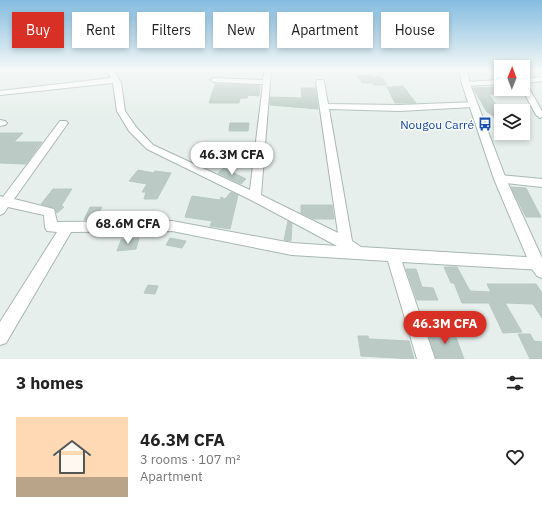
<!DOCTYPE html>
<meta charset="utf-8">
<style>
:root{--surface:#fff;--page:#f6f6f6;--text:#222;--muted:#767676;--line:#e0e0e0;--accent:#d93025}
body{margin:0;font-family:"IBM Plex Sans",sans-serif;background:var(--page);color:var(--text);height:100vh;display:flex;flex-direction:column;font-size:15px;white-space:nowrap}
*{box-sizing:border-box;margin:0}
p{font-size:13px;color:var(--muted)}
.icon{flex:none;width:22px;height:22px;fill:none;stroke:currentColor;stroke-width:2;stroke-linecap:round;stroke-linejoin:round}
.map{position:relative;height:359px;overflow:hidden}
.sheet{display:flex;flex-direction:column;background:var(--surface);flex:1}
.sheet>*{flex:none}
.hud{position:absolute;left:12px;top:12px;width:518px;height:36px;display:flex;gap:8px}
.needle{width:26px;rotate:1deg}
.fabs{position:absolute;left:494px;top:60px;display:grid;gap:8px}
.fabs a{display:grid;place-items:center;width:36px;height:36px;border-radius:0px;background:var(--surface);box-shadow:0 2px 6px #0003;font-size:20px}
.price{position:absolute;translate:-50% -34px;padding:0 9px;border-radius:14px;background:#fff;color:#222;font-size:13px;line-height:26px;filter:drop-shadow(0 1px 2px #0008)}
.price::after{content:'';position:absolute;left:50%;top:24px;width:12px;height:9px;margin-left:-6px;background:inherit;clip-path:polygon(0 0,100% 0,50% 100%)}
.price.current{background:var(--accent);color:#fff}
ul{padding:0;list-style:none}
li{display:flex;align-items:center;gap:12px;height:100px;padding:0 16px}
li+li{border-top:1px solid var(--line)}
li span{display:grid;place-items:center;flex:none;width:112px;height:80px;border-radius:0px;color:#555}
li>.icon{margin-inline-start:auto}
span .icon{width:48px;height:48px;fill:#fffc;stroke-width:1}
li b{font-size:17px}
h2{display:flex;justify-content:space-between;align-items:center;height:48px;padding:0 16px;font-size:17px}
.pill{padding:0 14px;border-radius:0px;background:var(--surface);box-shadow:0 2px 6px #0003;font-size:14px;line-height:36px}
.pill.current{background:var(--accent);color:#fff}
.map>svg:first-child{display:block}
.building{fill:#bbcac4;stroke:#b8c9c2}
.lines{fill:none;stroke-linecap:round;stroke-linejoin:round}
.minor-casing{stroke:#a8b8b2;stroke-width:2}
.tertiary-casing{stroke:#a8b8b2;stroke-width:2}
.minor{fill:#fff;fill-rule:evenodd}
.tertiary{fill:#fff;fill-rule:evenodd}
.labels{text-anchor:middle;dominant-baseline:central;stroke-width:3;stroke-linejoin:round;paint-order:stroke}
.transit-label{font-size:12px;fill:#164399;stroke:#f7fbf9;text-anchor:end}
</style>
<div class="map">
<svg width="542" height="359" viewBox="0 0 542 359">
<rect width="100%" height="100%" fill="#e6efeb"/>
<path class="building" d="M371 75 372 77 381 76 387 85H374L372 83H362L358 76Z
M215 84 260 85 259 96 248 95 247 98H240L239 103H209Z
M403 86 416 103H395L387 87Z
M498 87 504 95 489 94 501 113V126L491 114 487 112 473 88Z
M301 88H315L318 109 270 105V97L302 98Z
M230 123H249L248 131H229Z
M0 133H23L14 142H42L26 164 0 163Z
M224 168 246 179 241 184 218 173Z
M138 170 154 173 155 171 171 173 157 199H144L146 192H142L147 184 129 181Z
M511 187 526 188 541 217H526Z
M53 189H72L61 206 64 207 57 213 54 208 41 204Z
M231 192 238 195 230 229 210 226 212 221 185 217 192 196 220 200 221 197 225 199Z
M301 205H332L334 219H314L301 213Z
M90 207H102L95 220H84Z
M288 221 292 223 291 241 284 240Z
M139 238 136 249 117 251 121 240Z
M170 238 186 241 182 248 166 245Z
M444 267H457L470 291 491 292 487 284H536L542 293V318L533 304 505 303 522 332 503 333 489 303H462L454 283H451Z
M406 269H416L422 287 433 288 438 300H417Z
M148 285 158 286 155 294 144 293Z
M427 331 454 332 464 359H436Z
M518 334H530L534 341 542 342V359H530Z
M358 336H368L369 339 409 341 414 359 361 356Z"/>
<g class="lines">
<g class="minor-casing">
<path id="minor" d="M107 70H114L121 83 125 111 136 127 153 145 250 190 263 84 214 82 210 80 214 78 263 80 265 70H271L261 195 338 233 316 82 317 80H323L324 82 328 104 399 105 476 102 477 104 473 107 399 111 329 109 352 241 361 247 542 258V270L402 262 435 359H417L388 261 292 255 172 231 71 232 6 343 0 345V322L57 232 47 231 45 227 44 215 8 207 4 213 0 215V196L3 197 60 121H66L68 123 14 199 54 209 57 222 172 221 292 243 337 246 251 200 147 149 129 131 117 111 113 83 0 95V91L111 78Z
M542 77V81L526 83 542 111V117L540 118 536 115 522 89 523 79Z
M501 80V84L466 86 462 84 466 82Z
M0 120 5 121 7 123 5 125 0 126Z
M500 175 542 179V187L496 182 495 179 496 176Z"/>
</g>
<g class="tertiary-casing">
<path id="tertiary" d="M459 70H467L470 84 506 179 542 258V278L537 276 532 269 494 179 462 84Z"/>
</g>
<use href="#minor" class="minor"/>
<use href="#tertiary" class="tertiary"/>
</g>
<linearGradient id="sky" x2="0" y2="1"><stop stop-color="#84bce0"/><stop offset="0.58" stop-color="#f4f8f6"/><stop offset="1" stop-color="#f4f8f6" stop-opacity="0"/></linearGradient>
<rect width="542" height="120" fill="url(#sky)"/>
<defs>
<g id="bus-bare" transform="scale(1.08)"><path d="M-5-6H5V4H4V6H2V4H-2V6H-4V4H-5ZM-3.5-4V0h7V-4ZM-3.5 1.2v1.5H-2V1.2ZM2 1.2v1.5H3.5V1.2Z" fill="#1a4fb4" stroke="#f7fbf9" stroke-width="2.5" paint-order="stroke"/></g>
</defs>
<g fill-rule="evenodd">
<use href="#bus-bare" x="485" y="124"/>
</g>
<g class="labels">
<g class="transit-label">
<text x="474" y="124">Nougou Carré</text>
</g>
</g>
</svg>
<div class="fabs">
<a><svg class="needle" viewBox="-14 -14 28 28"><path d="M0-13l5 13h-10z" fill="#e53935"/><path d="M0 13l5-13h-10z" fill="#767676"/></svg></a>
<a><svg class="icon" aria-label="layers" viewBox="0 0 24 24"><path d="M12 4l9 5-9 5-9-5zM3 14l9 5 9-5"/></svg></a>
</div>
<b class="price" style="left:232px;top:176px">46.3M CFA</b>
<b class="price" style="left:128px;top:245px">68.6M CFA</b>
<b class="price current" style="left:445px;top:345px">46.3M CFA</b>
<div class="hud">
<a class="pill current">Buy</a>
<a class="pill">Rent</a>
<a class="pill">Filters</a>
<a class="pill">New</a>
<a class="pill">Apartment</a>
<a class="pill">House</a>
</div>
</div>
<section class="sheet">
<h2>3 homes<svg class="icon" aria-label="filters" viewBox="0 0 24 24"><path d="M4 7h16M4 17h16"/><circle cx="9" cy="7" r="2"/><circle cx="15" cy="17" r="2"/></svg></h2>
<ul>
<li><span style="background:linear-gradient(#ffd9b3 75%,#b9a48a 0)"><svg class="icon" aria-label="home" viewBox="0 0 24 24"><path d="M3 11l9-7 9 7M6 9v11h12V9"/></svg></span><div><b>46.3M CFA</b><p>3 rooms · 107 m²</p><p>Apartment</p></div><svg class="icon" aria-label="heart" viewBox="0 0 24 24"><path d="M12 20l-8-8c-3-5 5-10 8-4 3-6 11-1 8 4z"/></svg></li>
</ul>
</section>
